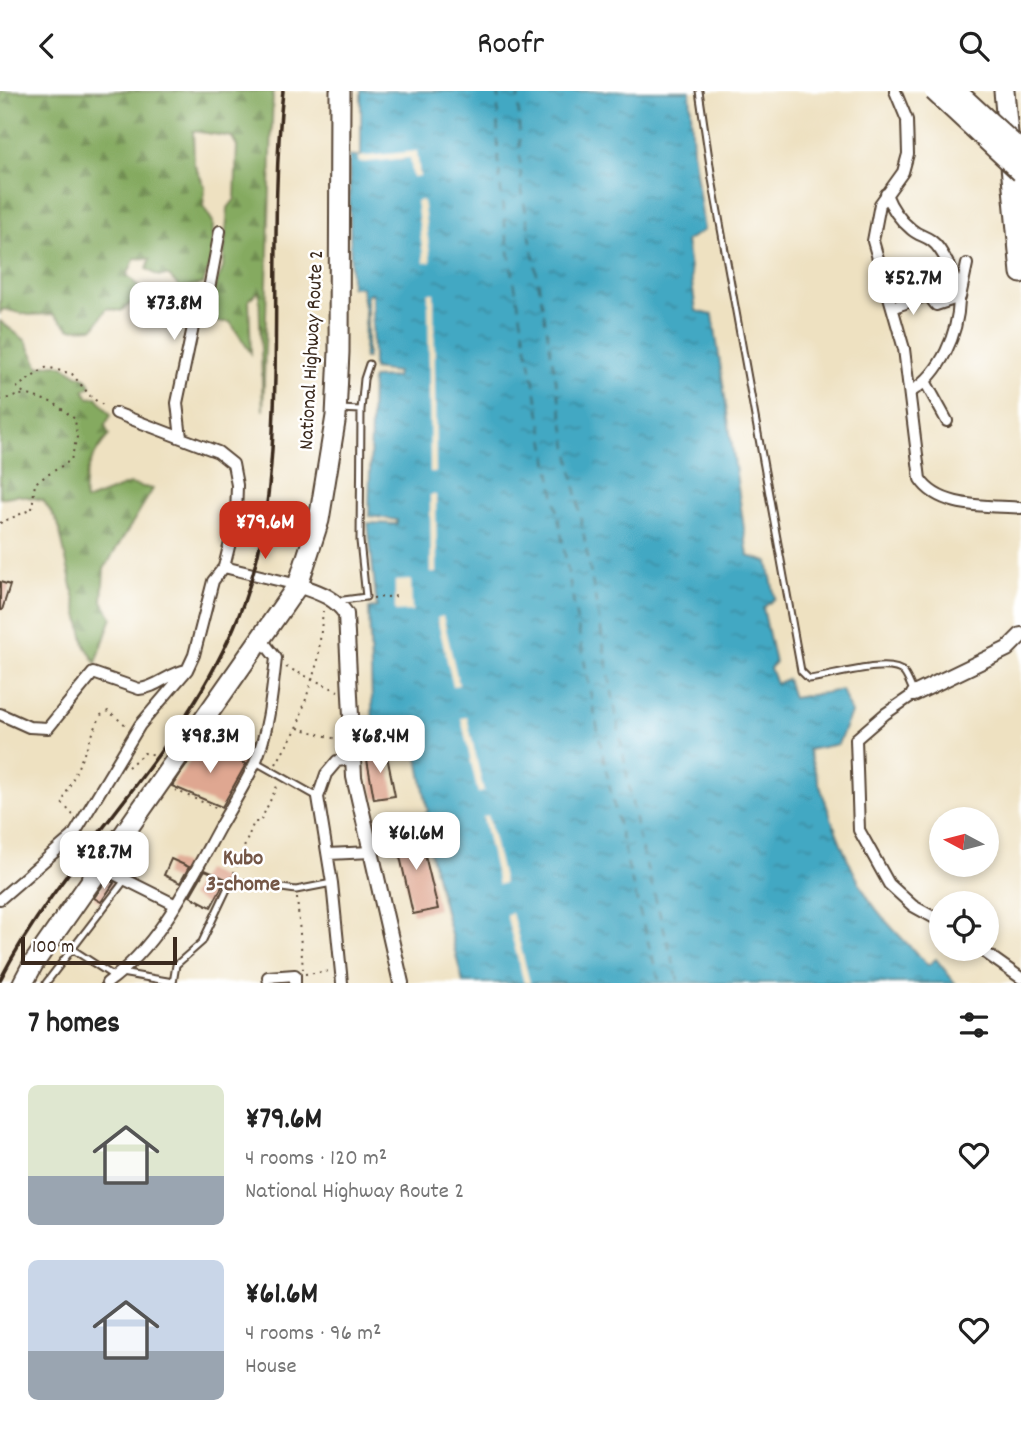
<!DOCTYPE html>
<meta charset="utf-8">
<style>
:root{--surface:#fff;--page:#f6f6f6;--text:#222;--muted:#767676;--accent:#c8321e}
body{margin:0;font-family:Dekko,sans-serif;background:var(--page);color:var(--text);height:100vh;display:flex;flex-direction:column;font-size:26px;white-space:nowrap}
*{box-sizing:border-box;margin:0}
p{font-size:23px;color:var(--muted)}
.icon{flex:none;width:38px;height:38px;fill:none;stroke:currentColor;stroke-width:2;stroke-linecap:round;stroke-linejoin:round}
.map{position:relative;height:892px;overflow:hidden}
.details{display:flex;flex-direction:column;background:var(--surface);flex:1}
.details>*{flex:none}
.needle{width:46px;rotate:277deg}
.fabs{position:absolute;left:929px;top:716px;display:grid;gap:14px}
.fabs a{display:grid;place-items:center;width:70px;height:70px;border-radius:50%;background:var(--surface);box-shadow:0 4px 10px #0003;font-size:35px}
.scale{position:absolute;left:21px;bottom:18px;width:156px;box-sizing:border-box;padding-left:7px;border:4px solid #3b2a1e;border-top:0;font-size:19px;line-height:24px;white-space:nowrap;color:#3b2a1e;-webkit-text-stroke:5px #fff;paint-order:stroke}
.price{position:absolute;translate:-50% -60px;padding:0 16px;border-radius:14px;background:#fff;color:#222;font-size:23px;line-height:46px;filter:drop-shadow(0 2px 4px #0008)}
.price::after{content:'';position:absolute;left:50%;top:42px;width:21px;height:16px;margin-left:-10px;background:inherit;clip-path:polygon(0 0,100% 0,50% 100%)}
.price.on{background:var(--accent);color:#fff}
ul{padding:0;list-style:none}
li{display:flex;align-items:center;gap:21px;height:175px;padding:0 28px}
li span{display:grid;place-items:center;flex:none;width:196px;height:140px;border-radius:10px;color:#555}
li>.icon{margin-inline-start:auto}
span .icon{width:84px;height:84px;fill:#fffc;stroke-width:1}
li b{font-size:30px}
h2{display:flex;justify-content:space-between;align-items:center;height:84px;padding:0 28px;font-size:30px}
header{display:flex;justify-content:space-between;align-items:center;height:91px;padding:0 28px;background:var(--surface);font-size:32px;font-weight:600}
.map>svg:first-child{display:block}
.forest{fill:url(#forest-firs);stroke:#606a3f;stroke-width:2}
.water{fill:url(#water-ripples);stroke:#3f6970;stroke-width:2}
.pier{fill:#eee1c1}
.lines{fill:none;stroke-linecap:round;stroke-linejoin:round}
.ferry{stroke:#3f6368;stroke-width:2;stroke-dasharray:9 7;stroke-linecap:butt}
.building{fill:#dfa791}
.lane-casing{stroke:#564536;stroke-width:9}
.street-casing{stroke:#564536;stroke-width:14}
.secondary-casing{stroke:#564536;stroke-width:18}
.highway-casing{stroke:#564536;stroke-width:23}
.path{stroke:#564536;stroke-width:2;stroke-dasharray:2 5;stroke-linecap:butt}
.lane{stroke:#fff;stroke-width:5}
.street{stroke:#fff;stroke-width:10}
.secondary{stroke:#fff;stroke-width:14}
.highway{stroke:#fff;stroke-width:19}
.rail{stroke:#3b2a1e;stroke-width:3.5}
.highway-bridge-casing{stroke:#564536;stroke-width:23;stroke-linecap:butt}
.highway-bridge{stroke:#fff;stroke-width:19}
.labels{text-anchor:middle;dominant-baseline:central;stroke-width:5;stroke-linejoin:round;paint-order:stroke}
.street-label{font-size:21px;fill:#3b2a1e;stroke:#fff}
.neighbourhood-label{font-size:23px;font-weight:bold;fill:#745646;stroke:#fff}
</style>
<header><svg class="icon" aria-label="back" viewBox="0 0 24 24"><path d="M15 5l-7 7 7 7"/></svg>Roofr<svg class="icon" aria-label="search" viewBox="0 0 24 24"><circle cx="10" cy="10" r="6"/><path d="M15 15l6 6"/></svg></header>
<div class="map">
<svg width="1021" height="892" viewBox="0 0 1021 892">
<defs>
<pattern id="forest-firs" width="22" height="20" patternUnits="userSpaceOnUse" patternTransform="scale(1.75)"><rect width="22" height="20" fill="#85aa60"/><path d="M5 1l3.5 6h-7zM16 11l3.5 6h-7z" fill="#6e8b4f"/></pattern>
<pattern id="water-ripples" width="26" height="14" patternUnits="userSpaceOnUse" patternTransform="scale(1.75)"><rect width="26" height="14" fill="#43a8c3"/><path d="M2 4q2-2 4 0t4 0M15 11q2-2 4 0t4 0" fill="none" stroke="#39899e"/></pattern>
</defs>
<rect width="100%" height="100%" fill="#fff"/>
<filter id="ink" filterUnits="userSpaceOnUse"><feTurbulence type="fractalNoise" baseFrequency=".0143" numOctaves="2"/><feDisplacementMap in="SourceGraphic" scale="14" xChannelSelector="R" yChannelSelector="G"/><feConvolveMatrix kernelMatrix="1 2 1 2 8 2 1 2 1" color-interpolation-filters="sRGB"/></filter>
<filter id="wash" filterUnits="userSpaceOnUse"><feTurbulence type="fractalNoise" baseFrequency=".00686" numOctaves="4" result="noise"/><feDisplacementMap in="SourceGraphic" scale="28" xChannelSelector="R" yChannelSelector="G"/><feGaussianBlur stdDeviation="1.57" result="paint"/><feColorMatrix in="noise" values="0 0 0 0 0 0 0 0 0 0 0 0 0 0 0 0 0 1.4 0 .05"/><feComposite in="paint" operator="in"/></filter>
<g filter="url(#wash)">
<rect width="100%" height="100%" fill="#eee1c1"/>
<path class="forest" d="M0 0H273L263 320 259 200 249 208 251 262 230 231H216L207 215 223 177 228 117 235 108 237 55 232 46 193 40 194 73 205 96 203 115 213 131 212 166 203 193 180 197 169 185H158L147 178 150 168 135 167 127 184 138 195 139 206 121 220 107 217 94 237 70 238 53 223 29 224 3 218 0 222Z
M0 230 26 250 39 276C61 270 60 273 78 284 86 288 88 286 91 295L84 299 89 307 97 306 111 324 105 334 109 344C93 362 82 385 85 410L129 393 153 398 104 478 102 510 112 526 96 572 85 554 58 432 43 409 17 404 0 407Z"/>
<path class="water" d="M361 0H690L693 59 704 139 686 150 696 220 713 224 748 465 768 471 775 507 763 517 775 572 770 577 776 593 787 588 793 607 842 599 851 622 838 653 808 659C823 703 837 750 859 791 875 823 903 848 928 874L936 868 955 892H463L421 724 428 721 413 640 373 642 369 518 377 516 368 432 397 433V429L369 425 372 287 396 286 397 281 373 278 372 202 367 203V267H364L365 222 361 196H351L349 65H361Z"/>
<path class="pier" d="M417 60 420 86 413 87 410 67 359 72 358 66Z
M423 109 431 171 424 172 416 110Z
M428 202H434L436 381H430Z
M430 404H436L437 482H431Z
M411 489 412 520 395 521V490Z
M443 525 459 594 453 595 437 527Z
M467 626 484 701 478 702 461 627Z
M488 724 504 792 498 794 483 726Z
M512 822 530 892H524L506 823Z"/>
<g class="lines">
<path class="ferry" d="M499 0C491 108 521 218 540 324 574 511 605 711 660 892
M518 0 521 95 638 745 679 892"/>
</g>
<g id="blocks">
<path class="building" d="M0 491 10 494 2 519H0Z
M202 652 246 673 222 716 172 695Z
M386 660 395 705 374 708 366 663Z
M419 739 438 818 413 823 395 743Z
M171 768 189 776 180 792 164 784Z
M205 779 226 788 211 816 190 805Z
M107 788 114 792 101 811 94 807Z"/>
</g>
</g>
<g filter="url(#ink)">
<use href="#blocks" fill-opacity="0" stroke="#564536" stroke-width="2"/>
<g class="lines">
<g class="lane-casing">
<path id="lane" d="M699 0 712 88 801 580 809 588C830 586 891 566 904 582 908 587 911 596 914 602
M339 318 361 319
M336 510 366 506 360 450 361 319 364 288 369 273
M256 671 318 706
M72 858 115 886
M121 882 173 891
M46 892 125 789
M173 892 176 874 202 851 231 790 296 799 332 792"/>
</g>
<g class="street-casing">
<path id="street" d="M895 0 907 29 908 63 903 81 880 113 873 150 904 258 920 388C940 419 990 414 1021 417
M886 103C891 116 900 129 911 138 921 147 930 144 940 159 947 169 960 196 959 209 958 243 941 282 912 300
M894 216 928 204 936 214 960 206 967 173
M926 292 947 330
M116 322 181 347 177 312 193 236 209 198 220 140
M224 476 298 494
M914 603 885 623 856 648 859 739 889 793 913 815 942 831
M0 623 29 636 48 637 93 582 139 598C156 597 169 582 187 579
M328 763 371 761
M102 777 176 814
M0 808 73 745 140 634 187 579 194 564 213 490 224 476 236 427 237 394 233 373 218 361 181 347
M980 858 1021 887
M107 892C159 855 189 792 219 737 231 716 245 694 255 672 269 639 272 602 276 567L262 549
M269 892 268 886 295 884V892
M342 892 332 792 318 706 326 683 337 670 352 668"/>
</g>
<g class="secondary-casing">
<path id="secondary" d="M298 494C317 501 334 505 346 523L354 686 401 892
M914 603 1007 558 1021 544"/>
</g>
<g class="highway-casing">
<path id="highway" d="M1004 0 1021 182
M23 892 33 873 298 494 319 429 336 325 339 261 340 0"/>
</g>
<path class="path" d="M0 309 25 303 17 296 47 276 72 283 92 307 106 316
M0 432 32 418 35 392 71 369 77 346 75 328 54 312 25 303
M373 507 400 505
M286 576 338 600
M220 634 252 652
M298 637 340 649
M276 673 297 637 318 569 323 520
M128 676 144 662 158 664
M175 699 218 718
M73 724 62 712 101 624 108 620 127 635
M234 782 254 731H260L278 693
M297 807 303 878
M193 808 210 817
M305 883 331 880"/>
<use href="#lane" class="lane"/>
<use href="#street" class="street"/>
<use href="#secondary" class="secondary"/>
<use href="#highway" class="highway"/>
<path class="rail" d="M0 889C65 763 178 667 234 536 269 457 273 371 275 286 277 191 273 94 283 0"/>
<g class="highway-bridge-casing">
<path id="highway-bridge" d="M934 0 1021 81
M956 0 1021 60"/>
</g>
<use href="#highway-bridge" class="highway-bridge"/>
</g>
</g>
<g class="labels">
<g class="street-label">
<text transform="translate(313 259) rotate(-87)">National Highway Route 2</text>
</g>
<g class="neighbourhood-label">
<text x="243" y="768">Kubo<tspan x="243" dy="26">3-chome</tspan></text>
</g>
</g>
</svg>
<div class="fabs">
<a><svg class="needle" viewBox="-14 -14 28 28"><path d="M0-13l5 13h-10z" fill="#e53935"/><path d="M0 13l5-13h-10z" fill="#767676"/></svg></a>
<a><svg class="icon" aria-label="locate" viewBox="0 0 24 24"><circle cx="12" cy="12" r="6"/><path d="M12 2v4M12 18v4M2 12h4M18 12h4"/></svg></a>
</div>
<div class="scale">100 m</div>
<b class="price" style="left:913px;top:226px">¥52.7M</b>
<b class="price" style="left:174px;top:251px">¥73.8M</b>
<b class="price on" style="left:265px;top:470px">¥79.6M</b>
<b class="price" style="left:210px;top:684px">¥98.3M</b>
<b class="price" style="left:380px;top:684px">¥68.4M</b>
<b class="price" style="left:416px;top:781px">¥61.6M</b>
<b class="price" style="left:104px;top:800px">¥28.7M</b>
</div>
<section class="details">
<h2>7 homes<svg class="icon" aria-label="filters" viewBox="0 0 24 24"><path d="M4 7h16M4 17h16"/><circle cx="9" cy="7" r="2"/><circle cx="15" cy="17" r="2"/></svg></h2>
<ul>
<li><span style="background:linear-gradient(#dfe7d0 65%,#9aa5b1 0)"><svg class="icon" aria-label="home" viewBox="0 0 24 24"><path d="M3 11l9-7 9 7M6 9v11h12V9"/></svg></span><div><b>¥79.6M</b><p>4 rooms · 120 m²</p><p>National Highway Route 2</p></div><svg class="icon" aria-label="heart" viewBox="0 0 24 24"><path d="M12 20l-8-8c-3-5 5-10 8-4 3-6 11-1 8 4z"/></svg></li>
<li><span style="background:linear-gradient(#c9d6e8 65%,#9aa5b1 0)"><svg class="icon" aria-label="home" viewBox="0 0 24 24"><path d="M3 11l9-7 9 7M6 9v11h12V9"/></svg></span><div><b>¥61.6M</b><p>4 rooms · 96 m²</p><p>House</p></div><svg class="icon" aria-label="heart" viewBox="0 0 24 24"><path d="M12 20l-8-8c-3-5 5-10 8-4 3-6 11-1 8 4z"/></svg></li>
</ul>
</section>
